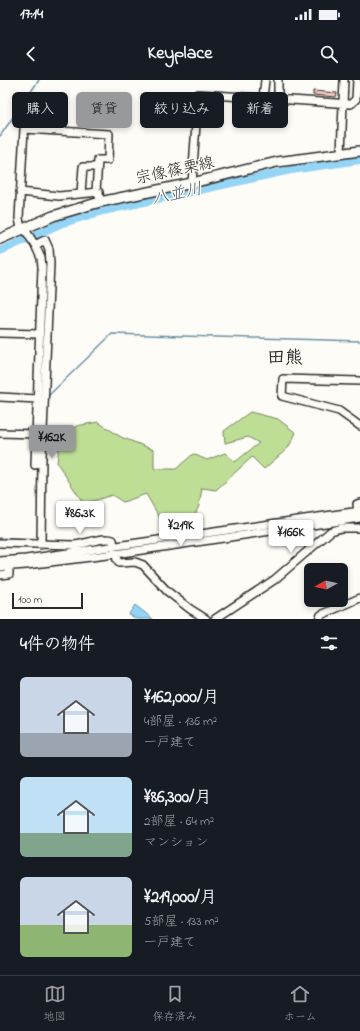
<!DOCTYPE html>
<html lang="ja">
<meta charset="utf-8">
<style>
:root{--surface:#171b24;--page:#20242c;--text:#f1f3f6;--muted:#9ea1a6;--line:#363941;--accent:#98999b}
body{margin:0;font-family:"Indie Flower","Klee One",sans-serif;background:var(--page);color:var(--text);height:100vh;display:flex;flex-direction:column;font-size:15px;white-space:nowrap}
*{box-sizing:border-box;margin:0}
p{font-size:13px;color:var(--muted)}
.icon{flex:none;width:22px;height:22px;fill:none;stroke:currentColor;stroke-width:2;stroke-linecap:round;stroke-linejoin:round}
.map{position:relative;height:539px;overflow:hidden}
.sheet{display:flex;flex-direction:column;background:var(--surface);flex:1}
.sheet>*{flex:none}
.top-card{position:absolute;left:12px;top:12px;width:336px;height:36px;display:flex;gap:8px}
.needle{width:26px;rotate:262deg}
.controls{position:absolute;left:304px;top:483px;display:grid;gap:8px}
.controls a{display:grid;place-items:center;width:44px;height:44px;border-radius:6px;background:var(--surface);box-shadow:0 2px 6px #0003;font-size:20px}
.scale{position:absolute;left:12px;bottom:10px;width:71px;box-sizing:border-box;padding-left:4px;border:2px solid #2b2b2b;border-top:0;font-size:11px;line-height:14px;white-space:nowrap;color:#2b2b2b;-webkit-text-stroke:3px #fdfcf7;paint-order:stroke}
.price{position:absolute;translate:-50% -34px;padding:0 9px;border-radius:4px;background:#fff;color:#222;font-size:13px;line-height:26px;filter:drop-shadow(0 1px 2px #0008)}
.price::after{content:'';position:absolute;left:50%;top:24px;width:12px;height:9px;margin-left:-6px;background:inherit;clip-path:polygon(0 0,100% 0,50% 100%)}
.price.selected{background:var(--accent);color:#111}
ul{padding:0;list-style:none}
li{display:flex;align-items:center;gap:12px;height:100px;padding:0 20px}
li span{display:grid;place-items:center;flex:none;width:112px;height:80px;border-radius:6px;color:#555}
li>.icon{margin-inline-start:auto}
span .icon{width:48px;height:48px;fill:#fffc;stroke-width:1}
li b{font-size:17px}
h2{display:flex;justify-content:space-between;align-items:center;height:48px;padding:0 20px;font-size:17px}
.chip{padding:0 14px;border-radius:6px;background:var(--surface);box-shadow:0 2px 6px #0003;font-size:14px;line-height:36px}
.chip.selected{background:var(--accent);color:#111}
.status{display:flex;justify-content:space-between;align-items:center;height:28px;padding:0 20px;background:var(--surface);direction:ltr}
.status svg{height:11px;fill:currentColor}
header{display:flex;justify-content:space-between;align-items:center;height:52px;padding:0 20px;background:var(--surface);font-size:18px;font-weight:700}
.tabs{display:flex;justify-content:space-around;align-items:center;height:56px;border-top:1px solid var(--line);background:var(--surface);font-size:11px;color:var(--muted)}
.tabs a{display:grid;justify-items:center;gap:2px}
.tabs .selected{color:var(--accent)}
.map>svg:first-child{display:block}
.green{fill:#bede96;stroke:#748460}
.water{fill:#94d5f5;stroke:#6a91a4}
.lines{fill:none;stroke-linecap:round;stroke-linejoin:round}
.stream{stroke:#6a91a4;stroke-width:1.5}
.river{stroke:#94d5f5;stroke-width:8}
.building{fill:#f9c9c0;stroke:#2b2b2b}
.minor-casing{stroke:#2b2b2b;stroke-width:10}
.major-casing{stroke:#2b2b2b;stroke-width:12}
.minor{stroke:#fdfcf7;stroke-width:7}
.major{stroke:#fdfcf7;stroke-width:9}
.labels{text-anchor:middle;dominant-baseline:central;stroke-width:3;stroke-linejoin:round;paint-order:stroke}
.street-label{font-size:16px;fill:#2b2b2b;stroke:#fdfcf7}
.water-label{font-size:17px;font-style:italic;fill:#4a5e68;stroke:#fdfcf7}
.quarter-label{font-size:18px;font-weight:bold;fill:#2b2b2b;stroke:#fdfcf7}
</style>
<div class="status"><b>17:14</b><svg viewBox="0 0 49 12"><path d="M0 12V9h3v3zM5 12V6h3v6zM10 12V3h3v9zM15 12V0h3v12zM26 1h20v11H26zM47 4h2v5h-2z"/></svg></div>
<header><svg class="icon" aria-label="back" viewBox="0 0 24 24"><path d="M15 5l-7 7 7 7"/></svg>Keyplace<svg class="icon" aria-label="search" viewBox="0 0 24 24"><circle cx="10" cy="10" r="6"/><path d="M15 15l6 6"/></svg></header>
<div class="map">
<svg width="360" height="539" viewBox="0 0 360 539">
<rect width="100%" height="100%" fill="#fdfcf7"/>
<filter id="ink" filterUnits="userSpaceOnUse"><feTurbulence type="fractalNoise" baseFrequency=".025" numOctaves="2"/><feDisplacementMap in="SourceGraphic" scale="8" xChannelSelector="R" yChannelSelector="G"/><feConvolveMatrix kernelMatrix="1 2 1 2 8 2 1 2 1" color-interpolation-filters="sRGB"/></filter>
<g filter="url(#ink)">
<path class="green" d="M250 332 278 339 296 353 288 368 264 389 252 377 216 410 202 408 199 426 194 436H177L173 442 161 440 146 414 123 422 112 415 84 424 57 383 59 366 76 346 98 342 121 357 154 370V389H176L193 374 207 380 225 373 235 382 259 363 248 357 225 363 224 351Z"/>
<path class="water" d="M135 525 153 539H136L129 534Z"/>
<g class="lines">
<path class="stream" d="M0 56 39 0
M47 317 112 254 360 261
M45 385 46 370
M0 458 25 460"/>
<path class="river" d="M0 171 60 144 103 131 291 90 360 80"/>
</g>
<path class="building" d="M313 11 337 13 336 17 313 15Z"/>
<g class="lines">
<g class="minor-casing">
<path id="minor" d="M278 13V0
M263 18 265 0
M341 73 344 0
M192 103 198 14 351 24 356 19 357 0
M20 112 59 116 99 112 100 122
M81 113 83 87H97
M24 148 35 165 45 160 49 169 50 183 42 376 41 465
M21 149 19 138 24 49 109 54 108 80H98L96 112
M0 253 39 254
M360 301 283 299 282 316 339 331 360 346
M0 317 37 319
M0 353 36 354
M35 385 42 187 41 178 35 165
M358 435 357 424 360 423
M0 463 74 465C86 464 104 456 113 460L117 480 119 483 135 482 143 485 167 511 190 529 206 539
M0 481 26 479 360 431
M0 487 26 485 115 474 360 438
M0 495 9 494V486
M215 539 274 500 331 451 341 448H360
M319 539 321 535 360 518"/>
</g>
<g class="major-casing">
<path id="major" d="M0 159 53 136 100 122 192 103 277 82 360 71"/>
</g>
<use href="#minor" class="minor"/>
<use href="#major" class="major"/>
</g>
</g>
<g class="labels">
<g class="street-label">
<text transform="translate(175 91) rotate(-12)">宗像篠栗線</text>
</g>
<g class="water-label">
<text transform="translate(177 114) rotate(-12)">八並川</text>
</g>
<g class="quarter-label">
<text x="285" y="279">田熊</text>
</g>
</g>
</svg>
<div class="controls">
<a><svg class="needle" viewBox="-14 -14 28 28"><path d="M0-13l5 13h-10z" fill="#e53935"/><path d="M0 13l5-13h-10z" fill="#9ea1a6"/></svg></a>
</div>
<div class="scale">100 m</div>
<b class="price selected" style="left:52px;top:379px">¥162K</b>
<b class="price" style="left:80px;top:455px">¥86.3K</b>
<b class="price" style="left:181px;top:467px">¥219K</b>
<b class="price" style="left:291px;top:474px">¥166K</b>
<div class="top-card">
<a class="chip">購入</a>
<a class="chip selected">賃貸</a>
<a class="chip">絞り込み</a>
<a class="chip">新着</a>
</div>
</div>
<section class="sheet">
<h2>4件の物件<svg class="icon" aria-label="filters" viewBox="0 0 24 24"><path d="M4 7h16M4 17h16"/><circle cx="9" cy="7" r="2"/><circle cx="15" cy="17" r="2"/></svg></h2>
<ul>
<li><span style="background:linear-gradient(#c9d6e8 70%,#9aa5b1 0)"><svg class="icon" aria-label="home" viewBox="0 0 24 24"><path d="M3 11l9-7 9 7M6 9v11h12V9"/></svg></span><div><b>¥162,000/月</b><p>4部屋 · 136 m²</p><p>一戸建て</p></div></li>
<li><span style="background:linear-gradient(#bfe0f5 70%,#7fa58c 0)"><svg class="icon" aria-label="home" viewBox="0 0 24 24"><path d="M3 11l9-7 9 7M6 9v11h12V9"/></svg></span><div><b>¥86,300/月</b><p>2部屋 · 64 m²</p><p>マンション</p></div></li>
<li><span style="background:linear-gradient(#c9d6e8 60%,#8fb573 0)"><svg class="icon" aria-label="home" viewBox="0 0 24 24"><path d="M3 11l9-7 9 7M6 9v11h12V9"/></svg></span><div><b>¥219,000/月</b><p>5部屋 · 133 m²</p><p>一戸建て</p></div></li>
</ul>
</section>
<nav class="tabs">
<a class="selected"><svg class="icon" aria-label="map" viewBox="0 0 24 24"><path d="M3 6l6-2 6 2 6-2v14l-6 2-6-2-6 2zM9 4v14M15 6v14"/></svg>地図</a>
<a><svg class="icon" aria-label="saved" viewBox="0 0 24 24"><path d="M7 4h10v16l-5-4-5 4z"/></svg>保存済み</a>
<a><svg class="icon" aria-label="home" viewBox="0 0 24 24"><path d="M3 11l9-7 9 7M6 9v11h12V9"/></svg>ホーム</a>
</nav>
